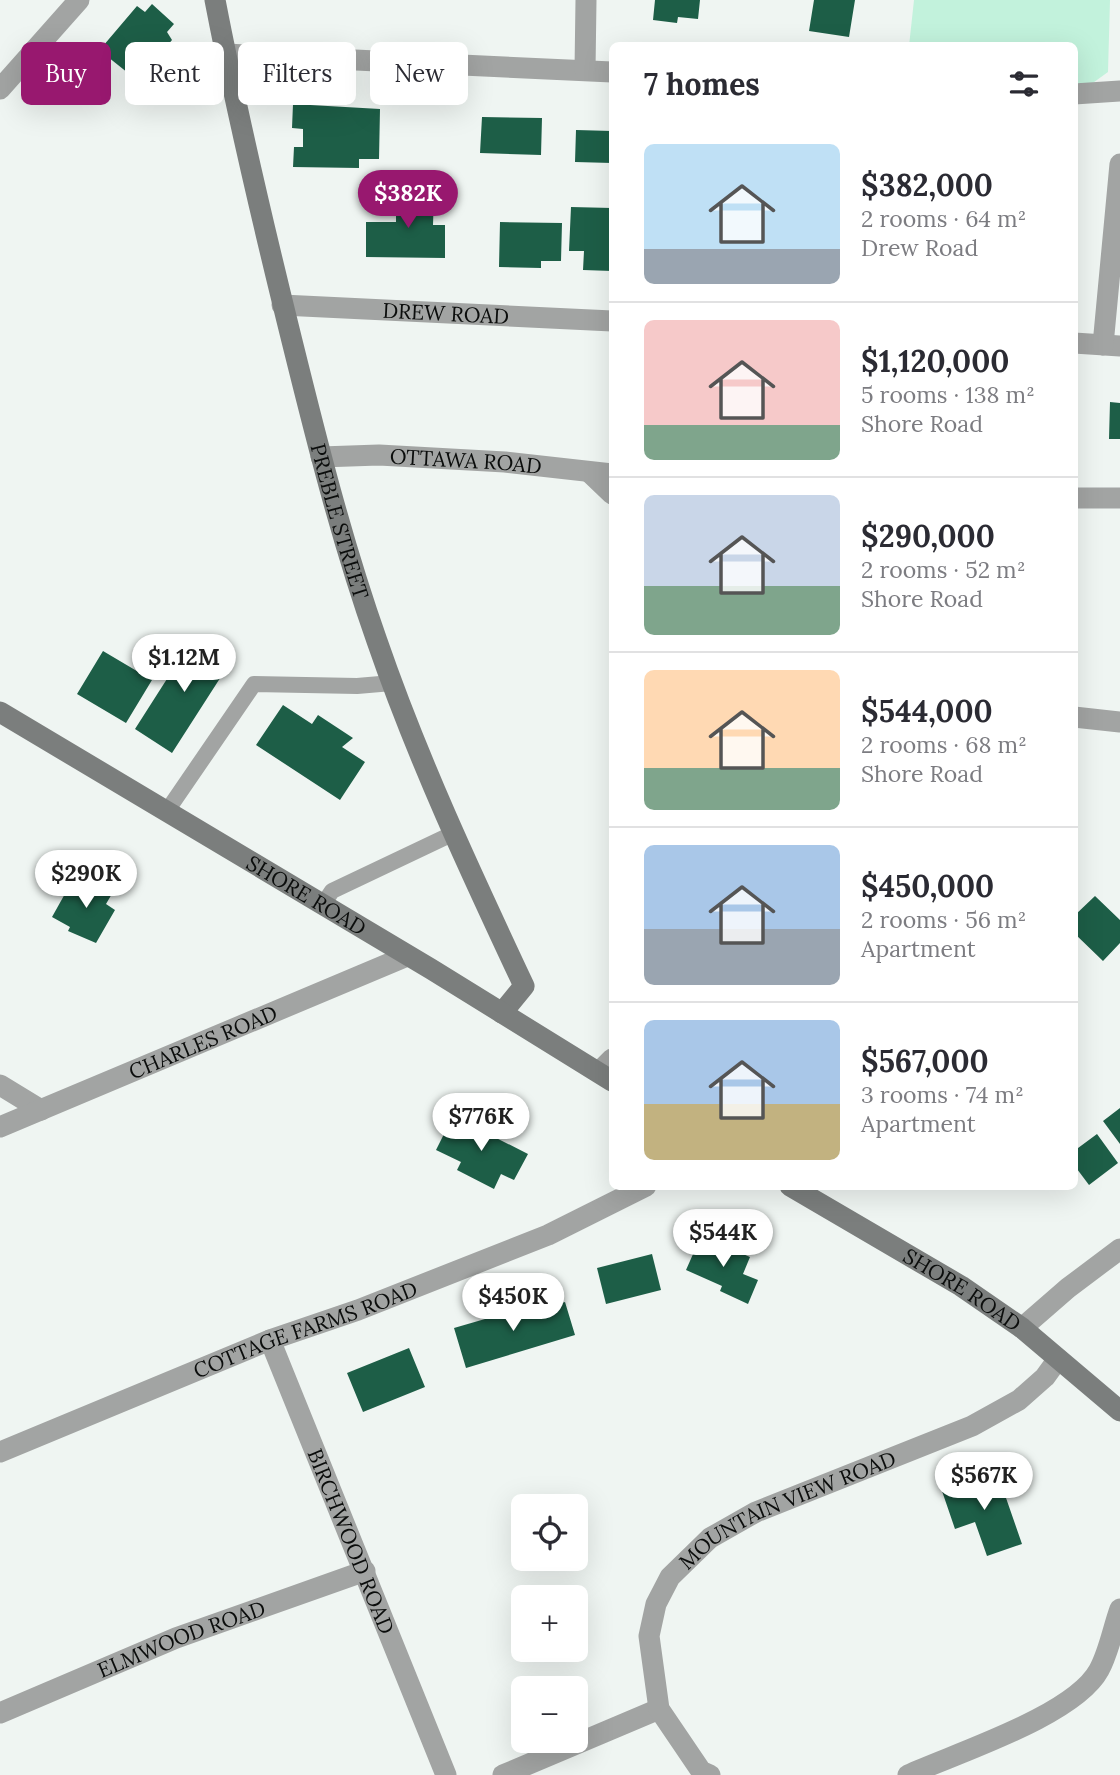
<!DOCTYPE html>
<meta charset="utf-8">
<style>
:root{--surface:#fff;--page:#f7f7f7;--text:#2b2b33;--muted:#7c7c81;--line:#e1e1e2;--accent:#98186f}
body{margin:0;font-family:Lora,serif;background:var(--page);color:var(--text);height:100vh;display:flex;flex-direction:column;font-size:26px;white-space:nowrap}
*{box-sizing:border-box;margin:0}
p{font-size:23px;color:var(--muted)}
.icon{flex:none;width:38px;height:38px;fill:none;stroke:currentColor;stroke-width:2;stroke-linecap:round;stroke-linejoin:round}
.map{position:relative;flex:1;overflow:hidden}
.details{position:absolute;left:609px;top:42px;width:469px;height:1148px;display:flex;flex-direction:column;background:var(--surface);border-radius:10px;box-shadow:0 7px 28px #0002}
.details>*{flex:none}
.banner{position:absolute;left:21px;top:42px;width:483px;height:63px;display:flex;gap:14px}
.controls{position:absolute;left:511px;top:1494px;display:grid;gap:14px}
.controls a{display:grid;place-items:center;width:77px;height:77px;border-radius:10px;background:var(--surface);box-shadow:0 7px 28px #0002;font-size:35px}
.price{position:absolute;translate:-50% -60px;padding:0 16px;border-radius:24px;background:#fff;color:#222;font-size:23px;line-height:46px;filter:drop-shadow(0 2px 4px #0008)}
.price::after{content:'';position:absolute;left:50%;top:42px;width:21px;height:16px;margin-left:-10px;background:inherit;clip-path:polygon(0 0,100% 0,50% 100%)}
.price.on{background:var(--accent);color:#fff}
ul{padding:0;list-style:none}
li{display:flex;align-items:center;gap:21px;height:175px;padding:0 35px}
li+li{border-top:2px solid var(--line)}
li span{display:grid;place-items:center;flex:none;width:196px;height:140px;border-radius:10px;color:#555}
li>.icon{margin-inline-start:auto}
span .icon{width:84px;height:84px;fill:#fffc;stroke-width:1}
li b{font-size:30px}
h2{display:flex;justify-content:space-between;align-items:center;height:84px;padding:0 35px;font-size:30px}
.chip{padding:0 24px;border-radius:10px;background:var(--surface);box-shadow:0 7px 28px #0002;font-size:24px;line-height:63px}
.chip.on{background:var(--accent);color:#fff}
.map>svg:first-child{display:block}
.green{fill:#c2f2dc}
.building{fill:#1d5e47}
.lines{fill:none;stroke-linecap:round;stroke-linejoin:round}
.lane{stroke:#a2a4a3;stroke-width:16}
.street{stroke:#a2a4a3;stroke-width:21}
.secondary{stroke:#7b7e7d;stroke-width:21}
.labels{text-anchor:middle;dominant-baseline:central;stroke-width:7;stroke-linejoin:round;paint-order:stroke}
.street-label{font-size:21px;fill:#0b0d0c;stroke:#fff}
</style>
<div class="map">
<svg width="1120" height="1775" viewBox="0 0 1120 1775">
<rect width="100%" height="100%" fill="#eff5f2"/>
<path class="green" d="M914 0H1110L1108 72 1090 85 1075 84 1074 46H909Z"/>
<path class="building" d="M655 0H700L698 19 678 17 677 23 653 20Z
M814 0H855L849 37 809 31Z
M152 4 174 24 167 32 172 40 138 81 103 53 106 51 103 46 137 6 145 12Z
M293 104 380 109 379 159H359V168L293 167 294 147H303V129L292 128Z
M482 117 542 118 541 155 480 153Z
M576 130 612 131V163L575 162Z
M396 192H434L433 225H445V258L366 257V222H396Z
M571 207 612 208V271L583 270 584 251H569Z
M500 222 562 223 561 261H541V268L499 267Z
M1110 402 1120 403V439H1109Z
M195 635 233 658 172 753 135 729Z
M103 651 152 680 126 723 77 694Z
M283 705 312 724 318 715 353 738 342 747 365 762 340 800 256 745Z
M88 878 113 892 106 904 115 910 96 943 68 931 70 927 52 917 71 883 82 889Z
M1095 896 1120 920V943L1103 961 1074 933V916Z
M1120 1108V1144L1103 1121Z
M453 1116 528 1154 514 1180 501 1174 494 1189 457 1170 461 1162 436 1150Z
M1097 1134 1118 1163 1089 1185 1074 1165V1151Z
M701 1236 750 1257 743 1274 758 1280 748 1304 720 1291 722 1286 686 1270Z
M652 1254 661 1290 606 1304 597 1268Z
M565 1302 575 1335 466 1368 454 1328 523 1308 525 1314Z
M409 1348 425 1387 363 1412 347 1373Z
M997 1472 1022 1544 987 1556 975 1522 955 1529 942 1491Z"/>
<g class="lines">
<path class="lane" d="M167 811 254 684 357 686 392 683
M322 906 332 891 452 834"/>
<g class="street">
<path d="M226 54 612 72"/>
<path d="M585 70 586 0"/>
<path d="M0 89 79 0"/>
<path d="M1074 94 1120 91"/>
<path id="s1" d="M282 305 612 321"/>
<path d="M1074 343 1120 346"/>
<path d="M1103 345 1120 164"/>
<path id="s2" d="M321 457 379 455 505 462 612 474"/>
<path d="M589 472 612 494"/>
<path d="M1074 498H1120"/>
<path d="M1074 717 1120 722"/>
<path d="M599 1072 612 1059"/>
<path d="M0 1085 41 1110"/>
<path id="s3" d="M0 1127 407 956"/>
<path d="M1022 1328 1068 1288 1120 1249"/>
<path id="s4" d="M270 1340 446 1775"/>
<path id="s5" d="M0 1452 270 1340 358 1310 548 1235 646 1186"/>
<path id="s6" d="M0 1713 176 1638 365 1571"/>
<path d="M503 1775 659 1709"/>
<path id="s7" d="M710 1775 701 1771 659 1709 649 1636 656 1604 670 1577 710 1538 756 1512 972 1426 1019 1400 1045 1377 1058 1359"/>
<path d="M908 1775C956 1753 1074 1716 1099 1670 1109 1652 1113 1628 1120 1609"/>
</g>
<g class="secondary">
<path id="s8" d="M215 0C237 114 264 228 292 341 317 442 342 542 377 641 418 760 471 873 524 986L502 1013"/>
<path id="s9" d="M0 712 431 969 612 1081"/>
<path id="s10" d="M790 1186 961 1286 1022 1328 1120 1411"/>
</g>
</g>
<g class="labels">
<g class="street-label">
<text stroke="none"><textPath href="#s1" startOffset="164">DREW ROAD</textPath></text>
<text stroke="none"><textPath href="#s2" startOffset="145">OTTAWA ROAD</textPath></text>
<text stroke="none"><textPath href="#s8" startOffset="536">PREBLE STREET</textPath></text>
<text stroke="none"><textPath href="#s9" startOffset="357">SHORE ROAD</textPath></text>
<text stroke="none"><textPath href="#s3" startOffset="220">CHARLES ROAD</textPath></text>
<text stroke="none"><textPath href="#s10" startOffset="201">SHORE ROAD</textPath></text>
<text stroke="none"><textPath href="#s5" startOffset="329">COTTAGE FARMS ROAD</textPath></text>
<text stroke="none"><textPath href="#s7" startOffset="359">MOUNTAIN VIEW ROAD</textPath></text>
<text stroke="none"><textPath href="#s4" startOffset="217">BIRCHWOOD ROAD</textPath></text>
<text stroke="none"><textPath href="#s6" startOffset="196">ELMWOOD ROAD</textPath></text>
</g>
</g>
</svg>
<div class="controls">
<a><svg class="icon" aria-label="locate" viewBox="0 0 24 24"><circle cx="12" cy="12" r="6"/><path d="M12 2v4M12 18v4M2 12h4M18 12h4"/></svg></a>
<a>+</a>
<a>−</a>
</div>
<b class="price on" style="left:408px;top:230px">$382K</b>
<b class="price" style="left:184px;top:694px">$1.12M</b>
<b class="price" style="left:86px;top:910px">$290K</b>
<b class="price" style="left:481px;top:1153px">$776K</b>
<b class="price" style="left:723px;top:1269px">$544K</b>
<b class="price" style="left:513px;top:1333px">$450K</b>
<b class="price" style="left:984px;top:1512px">$567K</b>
<div class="banner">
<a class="chip on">Buy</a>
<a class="chip">Rent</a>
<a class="chip">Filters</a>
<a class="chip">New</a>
</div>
<section class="details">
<h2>7 homes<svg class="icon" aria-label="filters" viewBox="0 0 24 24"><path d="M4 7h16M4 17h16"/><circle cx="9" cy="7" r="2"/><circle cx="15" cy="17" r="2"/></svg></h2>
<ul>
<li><span style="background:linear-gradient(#bfe0f5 75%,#9aa5b1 0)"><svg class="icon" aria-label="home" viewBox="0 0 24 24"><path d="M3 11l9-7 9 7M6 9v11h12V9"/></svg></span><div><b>$382,000</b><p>2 rooms · 64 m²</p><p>Drew Road</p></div></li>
<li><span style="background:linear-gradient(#f6c9c9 75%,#7fa58c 0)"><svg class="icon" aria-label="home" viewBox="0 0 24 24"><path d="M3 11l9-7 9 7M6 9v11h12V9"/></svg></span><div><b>$1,120,000</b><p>5 rooms · 138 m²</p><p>Shore Road</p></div></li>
<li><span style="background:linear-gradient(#c9d6e8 65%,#7fa58c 0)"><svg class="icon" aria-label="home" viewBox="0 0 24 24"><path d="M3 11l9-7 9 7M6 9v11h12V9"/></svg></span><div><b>$290,000</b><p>2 rooms · 52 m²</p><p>Shore Road</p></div></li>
<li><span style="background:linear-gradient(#ffd9b3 70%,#7fa58c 0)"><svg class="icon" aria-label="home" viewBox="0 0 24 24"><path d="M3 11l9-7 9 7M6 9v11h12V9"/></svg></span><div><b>$544,000</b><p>2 rooms · 68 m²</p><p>Shore Road</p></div></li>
<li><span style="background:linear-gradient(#a9c7e8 60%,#9aa5b1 0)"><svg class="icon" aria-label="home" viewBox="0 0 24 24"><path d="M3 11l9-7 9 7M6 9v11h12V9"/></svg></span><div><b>$450,000</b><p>2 rooms · 56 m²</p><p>Apartment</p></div></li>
<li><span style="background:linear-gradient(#a9c7e8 60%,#c2b280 0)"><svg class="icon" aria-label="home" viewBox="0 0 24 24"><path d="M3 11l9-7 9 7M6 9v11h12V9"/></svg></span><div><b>$567,000</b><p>3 rooms · 74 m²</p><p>Apartment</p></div></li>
</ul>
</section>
</div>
